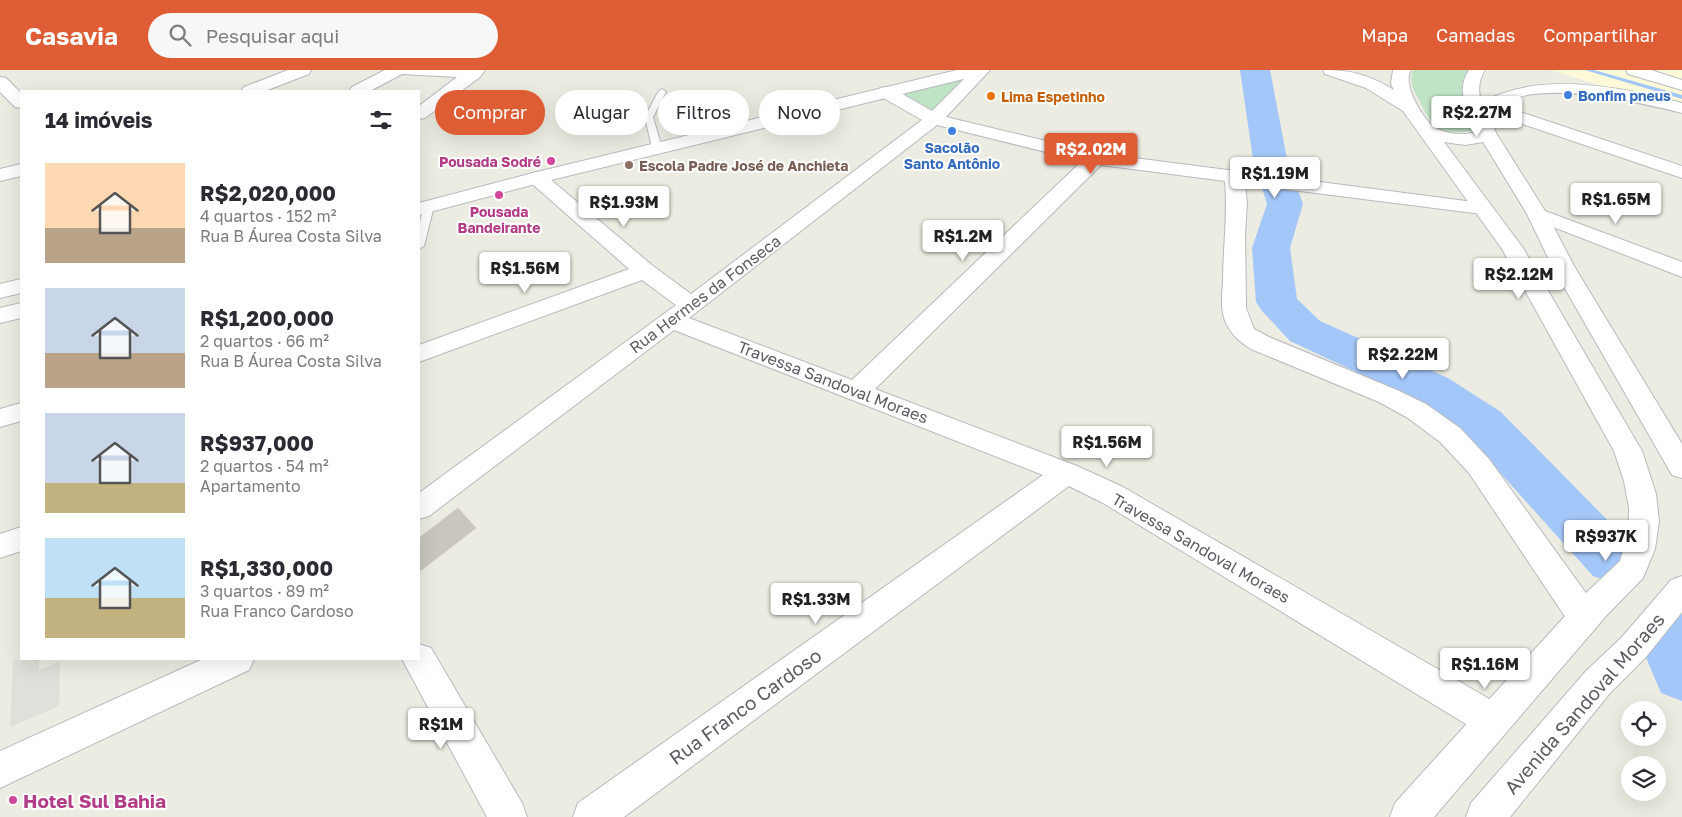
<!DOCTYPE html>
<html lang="pt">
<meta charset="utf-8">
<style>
:root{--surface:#fff;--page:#f7f7f7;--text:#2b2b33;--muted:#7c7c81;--accent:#df5d35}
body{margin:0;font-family:"Golos Text",sans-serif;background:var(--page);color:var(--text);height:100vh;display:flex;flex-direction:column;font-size:19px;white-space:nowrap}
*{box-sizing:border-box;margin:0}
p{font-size:16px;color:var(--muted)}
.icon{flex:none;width:28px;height:28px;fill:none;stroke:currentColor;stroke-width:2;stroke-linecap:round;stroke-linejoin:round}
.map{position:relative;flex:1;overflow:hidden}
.side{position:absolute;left:20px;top:20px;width:400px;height:570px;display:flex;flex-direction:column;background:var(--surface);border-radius:0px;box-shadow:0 5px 20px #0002}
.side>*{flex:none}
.top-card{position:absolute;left:435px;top:20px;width:475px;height:45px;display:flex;gap:10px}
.fabs{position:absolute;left:1621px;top:631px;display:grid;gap:10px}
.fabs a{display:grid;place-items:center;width:45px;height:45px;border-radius:50%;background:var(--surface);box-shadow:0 5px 20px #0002;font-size:25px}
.price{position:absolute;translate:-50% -42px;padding:0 11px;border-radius:5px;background:#fff;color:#222;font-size:16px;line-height:32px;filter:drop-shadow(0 1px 2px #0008)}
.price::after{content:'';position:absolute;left:50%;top:30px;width:15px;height:11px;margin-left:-8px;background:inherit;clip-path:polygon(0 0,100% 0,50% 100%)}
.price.on{background:var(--accent);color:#fff}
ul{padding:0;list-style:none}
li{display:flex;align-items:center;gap:15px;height:125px;padding:0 25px}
li span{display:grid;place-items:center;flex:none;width:140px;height:100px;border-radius:0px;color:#555}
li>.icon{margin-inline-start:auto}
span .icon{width:60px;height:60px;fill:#fffc;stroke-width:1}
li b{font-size:21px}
h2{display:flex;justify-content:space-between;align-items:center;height:60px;padding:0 25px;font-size:21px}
.tag{padding:0 18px;border-radius:22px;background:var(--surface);box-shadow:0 5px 20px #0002;font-size:18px;line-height:45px}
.tag.on{background:var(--accent);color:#fff}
header{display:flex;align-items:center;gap:30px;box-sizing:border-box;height:70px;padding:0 25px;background:var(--accent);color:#fff}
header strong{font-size:24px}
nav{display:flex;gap:28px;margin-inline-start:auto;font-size:18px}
.search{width:350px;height:45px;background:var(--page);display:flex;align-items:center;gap:12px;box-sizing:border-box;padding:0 18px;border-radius:28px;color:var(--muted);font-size:19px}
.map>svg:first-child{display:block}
.commercial{fill:#fcf9d8}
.industrial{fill:#e0dfda}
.green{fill:#c0e3c5}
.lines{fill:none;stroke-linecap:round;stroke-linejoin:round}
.stream{fill:#a4c7fa;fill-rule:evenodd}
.river{fill:#a4c7fa;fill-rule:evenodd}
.building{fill:#c8c6bf;stroke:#d1cec1}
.service-casing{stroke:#b7b9be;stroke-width:2}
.minor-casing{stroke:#b7b9be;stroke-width:2}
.secondary-casing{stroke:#b8bac0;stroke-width:2}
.service{fill:#fff;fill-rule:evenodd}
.minor{fill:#fff;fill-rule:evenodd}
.secondary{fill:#fff;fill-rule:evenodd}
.shop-dot{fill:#3f7fe0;stroke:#fff;stroke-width:2}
.food-dot{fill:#e8710a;stroke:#fff;stroke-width:2}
.hotel-dot{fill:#d1479c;stroke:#fff;stroke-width:2}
.education-dot{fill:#8d6e63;stroke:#fff;stroke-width:2}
.labels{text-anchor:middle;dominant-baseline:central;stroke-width:4;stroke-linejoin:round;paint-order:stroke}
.far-shop-label{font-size:14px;font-weight:bold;fill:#366cbe;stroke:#fff;text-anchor:start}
.far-food-label{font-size:14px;font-weight:bold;fill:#c56008;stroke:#fff;text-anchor:start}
.far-hotel-label{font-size:14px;font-weight:bold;fill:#b23c85;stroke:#fff;text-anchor:end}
.far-education-label{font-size:14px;font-weight:bold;fill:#785e54;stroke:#fff;text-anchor:start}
.street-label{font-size:16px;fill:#5a5d62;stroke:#fff}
.near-street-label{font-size:19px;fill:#5a5d62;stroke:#fff}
.near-hotel-label{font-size:19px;font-weight:bold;fill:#b23c85;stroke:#fff;text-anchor:start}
</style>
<header>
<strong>Casavia</strong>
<div class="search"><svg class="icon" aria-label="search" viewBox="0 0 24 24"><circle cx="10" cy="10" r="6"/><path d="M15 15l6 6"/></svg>Pesquisar aqui</div>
<nav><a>Mapa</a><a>Camadas</a><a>Compartilhar</a></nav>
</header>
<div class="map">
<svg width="1682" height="747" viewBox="0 0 1682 747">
<rect width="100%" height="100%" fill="#ecece2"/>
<path class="commercial" d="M1550 0H1682V41V40Z"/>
<path class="industrial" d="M21 588 39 589V600L60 591 59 636 10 657 13 591Z"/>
<path class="green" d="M1413 0H1469C1452 21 1472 39 1475 61 1439 65 1434 60 1419 30 1413 19 1409 12 1413 0Z
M973 5 932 40 902 23Z"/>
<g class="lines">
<path class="stream" d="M1585 0H1594L1682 25V29Z"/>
<path class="river" d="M1240 0H1270L1287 89 1303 134 1290 178 1297 229 1320 251 1448 308 1501 342 1631 474 1639 490 1631 506 1612 512 1593 506 1467 366 1416 330 1290 271 1262 241 1256 232 1252 178 1267 134 1253 89Z
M1665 539 1682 545V631L1661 623 1636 564 1644 546Z"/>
</g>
<path class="building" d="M458 438 476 458 419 502V468Z"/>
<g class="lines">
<g class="service-casing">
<path id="service" d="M662 19 666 22 653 47 662 78 657 81 652 78 645 47 658 22Z
M429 133 434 136 424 176 419 179V156L424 136Z"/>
</g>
<g class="minor-casing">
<path id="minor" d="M288 0H311L309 4 265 21H241L244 17Z
M385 0H485L480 7 425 48 419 49V36L457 7 402 4 370 21H349L352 17Z
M973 0H990L946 47 1096 83 1489 134 1492 138 1489 142 1482 144 1245 114 1247 133 1245 165 1246 238 1254 259 1269 267 1397 320 1426 334 1460 358 1489 389 1596 537 1600 547 1596 557 1584 561 1572 557 1469 403 1440 372 1408 348 1379 332 1251 279C1240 272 1233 266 1227 255 1220 242 1222 226 1223 212 1223 179 1228 144 1225 111L1101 95 875 319 1077 396 1123 417 1505 638 1510 650 1505 662 1492 667 1479 662 1103 433 1069 416 624 747H573L578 733 1043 405 674 260 429 446 419 449V423L676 235 642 210 419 292V275L629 199 530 112 527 108 530 104 537 102 544 104 653 196 691 224 922 50 880 26 877 22 880 18 886 17 892 18 932 41ZM937 55 1082 91 852 310 689 248Z
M1487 31 1682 96V108L1481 40 1478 36 1481 32Z
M21 94V106L0 111V99Z
M1537 138 1682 192V207L1530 148 1527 144 1530 140Z
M21 333V351L0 357V339Z
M21 457V481L0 488V464Z
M203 589H254L249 600 0 718V681Z"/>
</g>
<g class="secondary-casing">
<path id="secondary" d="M957 0H986L984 4 543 112 419 145V133L537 102Z
M1323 0C1352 0 1369 5 1394 20L1391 14 1393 0H1411C1402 13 1421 46 1432 55 1441 64 1466 67 1477 61 1468 41 1455 21 1469 0H1485C1479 9 1477 22 1482 33 1536 0 1623 17 1682 33V43C1642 33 1511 0 1490 49L1496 63 1547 144 1574 196 1682 374V408L1672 405 1552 196 1527 144 1483 72 1465 75 1444 72 1523 178 1642 381 1656 424 1659 451 1655 479 1643 508 1606 546 1434 747H1390L1395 733 1442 681 1587 522 1620 491 1628 465 1629 438 1624 411 1614 381 1502 179 1403 41 1366 18 1325 4Z
M1626 0H1651L1682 10V20L1628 4Z
M0 7 6 8 21 23V38L15 37 0 22Z
M21 209V223L0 228V214Z
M21 233V248L0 253V238Z
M1682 506V542L1646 587 1610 623 1510 747H1466L1471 733 1586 601 1622 567 1671 510Z
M419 574 431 578 522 733 527 747H487L402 589H419Z"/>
</g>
<use href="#service" class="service"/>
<use href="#minor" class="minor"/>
<use href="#secondary" class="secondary"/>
</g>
<g class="shop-dot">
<circle cx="1568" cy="25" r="5"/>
<circle cx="952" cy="61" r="5"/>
</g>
<circle class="food-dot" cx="991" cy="26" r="5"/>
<g class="hotel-dot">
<circle cx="551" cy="91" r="5"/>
<circle cx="499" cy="125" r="5"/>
<circle cx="13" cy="730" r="5"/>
</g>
<circle class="education-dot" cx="629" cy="95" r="5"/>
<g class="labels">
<g class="far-shop-label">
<text x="1578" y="25">Bonfim pneus</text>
<text x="952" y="77" text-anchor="middle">Sacolão<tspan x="952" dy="16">Santo Antônio</tspan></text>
</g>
<g class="far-food-label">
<text x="1001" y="26">Lima Espetinho</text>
</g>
<g class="far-hotel-label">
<text x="541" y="91">Pousada Sodré</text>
<text x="499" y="141" text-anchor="middle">Pousada<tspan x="499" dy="16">Bandeirante</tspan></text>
</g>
<g class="far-education-label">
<text x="639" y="95">Escola Padre José de Anchieta</text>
</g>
<g class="street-label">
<text transform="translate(705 224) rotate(-37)">Rua Hermes da Fonseca</text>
<text transform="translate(833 312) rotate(21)">Travessa Sandoval Moraes</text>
<text transform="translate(1201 478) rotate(30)">Travessa Sandoval Moraes</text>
</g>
<g class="near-street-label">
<text transform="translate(1584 633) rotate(-49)">Avenida Sandoval Moraes</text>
<text transform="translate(745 636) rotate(-36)">Rua Franco Cardoso</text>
</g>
<g class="near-hotel-label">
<text x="23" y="730">Hotel Sul Bahia</text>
</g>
</g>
</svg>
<div class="fabs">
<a><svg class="icon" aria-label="locate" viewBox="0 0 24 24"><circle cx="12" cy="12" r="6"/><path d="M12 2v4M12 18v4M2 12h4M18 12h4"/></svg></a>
<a><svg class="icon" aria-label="layers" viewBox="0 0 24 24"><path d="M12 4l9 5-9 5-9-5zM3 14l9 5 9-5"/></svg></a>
</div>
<b class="price" style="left:1477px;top:68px">R$2.27M</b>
<b class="price on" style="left:1091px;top:105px">R$2.02M</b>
<b class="price" style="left:1275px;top:129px">R$1.19M</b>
<b class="price" style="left:1616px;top:155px">R$1.65M</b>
<b class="price" style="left:624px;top:158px">R$1.93M</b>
<b class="price" style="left:963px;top:192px">R$1.2M</b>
<b class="price" style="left:525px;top:224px">R$1.56M</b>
<b class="price" style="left:1519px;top:230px">R$2.12M</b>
<b class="price" style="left:1403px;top:310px">R$2.22M</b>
<b class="price" style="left:1107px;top:398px">R$1.56M</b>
<b class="price" style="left:1606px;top:492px">R$937K</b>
<b class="price" style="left:816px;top:555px">R$1.33M</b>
<b class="price" style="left:1485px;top:620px">R$1.16M</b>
<b class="price" style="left:441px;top:680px">R$1M</b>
<div class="top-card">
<a class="tag on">Comprar</a>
<a class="tag">Alugar</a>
<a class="tag">Filtros</a>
<a class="tag">Novo</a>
</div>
<section class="side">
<h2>14 imóveis<svg class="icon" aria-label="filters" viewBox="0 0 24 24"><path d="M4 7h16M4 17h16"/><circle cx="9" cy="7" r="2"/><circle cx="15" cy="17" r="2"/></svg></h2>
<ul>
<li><span style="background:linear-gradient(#ffd9b3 65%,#b9a48a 0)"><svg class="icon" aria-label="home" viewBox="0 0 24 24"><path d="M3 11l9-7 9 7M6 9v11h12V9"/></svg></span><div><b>R$2,020,000</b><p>4 quartos · 152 m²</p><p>Rua B Áurea Costa Silva</p></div></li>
<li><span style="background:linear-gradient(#c9d6e8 65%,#b9a48a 0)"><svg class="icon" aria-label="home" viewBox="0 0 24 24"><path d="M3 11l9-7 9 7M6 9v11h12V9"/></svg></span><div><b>R$1,200,000</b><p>2 quartos · 66 m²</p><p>Rua B Áurea Costa Silva</p></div></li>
<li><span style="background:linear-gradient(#c9d6e8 70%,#c2b280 0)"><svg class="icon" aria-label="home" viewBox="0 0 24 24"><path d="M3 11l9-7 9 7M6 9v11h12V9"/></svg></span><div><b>R$937,000</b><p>2 quartos · 54 m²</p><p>Apartamento</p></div></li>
<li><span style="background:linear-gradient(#bfe0f5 60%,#c2b280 0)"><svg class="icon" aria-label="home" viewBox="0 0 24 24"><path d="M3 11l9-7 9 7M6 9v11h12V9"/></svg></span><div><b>R$1,330,000</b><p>3 quartos · 89 m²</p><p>Rua Franco Cardoso</p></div></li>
</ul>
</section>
</div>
